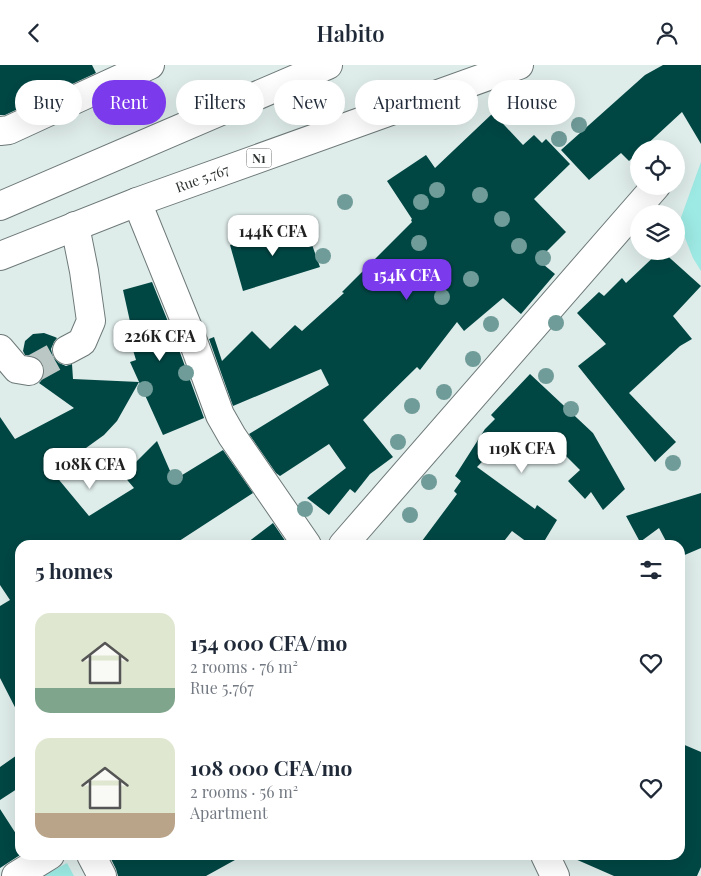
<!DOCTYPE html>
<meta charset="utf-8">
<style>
:root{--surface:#fff;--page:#f6f6f7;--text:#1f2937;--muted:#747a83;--accent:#7c3aed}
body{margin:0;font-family:"Playfair Display",serif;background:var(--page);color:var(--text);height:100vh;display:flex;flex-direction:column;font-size:19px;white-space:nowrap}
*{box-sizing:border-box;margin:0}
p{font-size:16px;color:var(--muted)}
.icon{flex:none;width:28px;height:28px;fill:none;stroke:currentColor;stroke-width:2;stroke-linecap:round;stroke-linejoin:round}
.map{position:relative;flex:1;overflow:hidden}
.drawer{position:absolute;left:15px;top:475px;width:670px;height:320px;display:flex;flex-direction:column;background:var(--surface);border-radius:15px;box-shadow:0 5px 20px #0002}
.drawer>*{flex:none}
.banner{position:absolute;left:15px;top:15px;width:671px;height:45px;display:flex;gap:10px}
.fabs{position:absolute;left:630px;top:75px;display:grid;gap:10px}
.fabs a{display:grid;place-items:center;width:55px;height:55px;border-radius:50%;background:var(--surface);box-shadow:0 5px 20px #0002;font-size:25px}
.price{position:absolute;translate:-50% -42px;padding:0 11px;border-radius:10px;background:#fff;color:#222;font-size:16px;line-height:32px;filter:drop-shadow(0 1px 2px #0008)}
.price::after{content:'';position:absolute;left:50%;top:30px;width:15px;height:11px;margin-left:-8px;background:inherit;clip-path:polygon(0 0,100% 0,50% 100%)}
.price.selected{background:var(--accent);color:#fff}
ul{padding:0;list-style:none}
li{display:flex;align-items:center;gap:15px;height:125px;padding:0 20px}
li span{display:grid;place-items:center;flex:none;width:140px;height:100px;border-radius:15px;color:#555}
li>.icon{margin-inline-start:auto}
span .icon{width:60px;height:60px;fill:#fffc;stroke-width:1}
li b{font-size:21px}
h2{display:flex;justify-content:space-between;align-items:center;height:60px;padding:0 20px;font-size:21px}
.pill{padding:0 18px;border-radius:22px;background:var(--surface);box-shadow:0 5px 20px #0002;font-size:18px;line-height:45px}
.pill.selected{background:var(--accent);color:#fff}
header{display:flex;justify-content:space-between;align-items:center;height:65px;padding:0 20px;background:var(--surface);font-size:22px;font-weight:600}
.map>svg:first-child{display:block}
.green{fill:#9de9e3}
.building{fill:#004744}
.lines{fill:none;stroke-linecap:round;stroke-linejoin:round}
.minor-tunnel{stroke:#bbc7c5;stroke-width:28;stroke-dasharray:28 14;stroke-linecap:butt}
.minor-casing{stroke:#6d7978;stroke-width:30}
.highway-casing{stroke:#6d7978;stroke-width:30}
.minor{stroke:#fff;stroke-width:28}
.highway{stroke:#fff;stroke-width:28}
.tree{fill:#6f9b98}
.labels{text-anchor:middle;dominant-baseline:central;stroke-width:5;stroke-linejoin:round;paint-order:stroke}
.shield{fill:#fff;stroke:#6c706f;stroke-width:1}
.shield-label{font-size:12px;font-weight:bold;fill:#2d3231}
.street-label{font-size:14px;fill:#2d3231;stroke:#fff}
</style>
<header><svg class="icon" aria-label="back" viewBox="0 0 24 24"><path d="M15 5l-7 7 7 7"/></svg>Habito<svg class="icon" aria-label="person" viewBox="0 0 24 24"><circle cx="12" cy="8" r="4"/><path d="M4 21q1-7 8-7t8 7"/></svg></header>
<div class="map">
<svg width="701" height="811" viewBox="0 0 701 811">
<rect width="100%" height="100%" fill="#deecea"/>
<path class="green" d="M701 97V206L693 193 679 158Z
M67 798 74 811H43Z"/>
<path class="building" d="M0 0H92L96 8 5 50H0Z
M663 0H701V79L682 47 642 84H639V87L629 96 621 88 589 115 561 85 645 10Z
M493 48 523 80 534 70 542 78 546 74 570 99 534 134 566 167 538 195 555 209 521 249 503 233 464 266 457 257 420 305 417 302 363 355 393 392 370 409 355 428 350 424 329 450 307 433 346 403 329 379 280 411 276 408 249 369 329 320 321 304 233 341 209 274 214 272 222 296 252 266 270 284 295 260 302 266 344 228 342 227 412 157 411 155 412 154 387 116 426 90 435 103Z
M280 163 283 170 306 163 320 202 243 226 230 180Z
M660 186H662L701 221 673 251 692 274 680 281 629 328 676 377 655 397 578 301 606 279 577 248 599 227 604 231 622 213 626 218Z
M152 217 175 274 204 353 163 370 130 297 136 295 126 262 131 261 123 225Z
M44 268 55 272 57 273 54 277 51 284 53 292 59 298 66 301 72 299 73 314 139 317 117 356 104 370 86 383 91 390 55 410 89 451 134 423 123 410 157 376 174 415 223 385 253 428 173 480H20V652L0 613V541L10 535 0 520V352L15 374 74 343 39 318 41 316 44 309 43 300 39 294 32 291 25 290 23 286 25 276 33 269Z
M530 309 593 368 625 424 603 445 591 427 585 434 568 416 580 405 544 369 528 386 510 368 477 402 535 444 537 440 557 455 542 480H531L512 466 501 480H419L457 429 454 426 461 416 455 411 485 364 495 354 491 350Z
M701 428V483L680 492V480H668L659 463 640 477 626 451Z
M273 458 288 480H244Z
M680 678 701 687V802L697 811H614L566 790H680Z
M20 688V722L0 735V702Z
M0 744 20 775V790L0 803Z
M109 790H244L206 811H118L116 804Z"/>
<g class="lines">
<path class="minor-tunnel" d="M29 306 67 285"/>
<g class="minor-casing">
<path id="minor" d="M0 66 9 65 150 0
M137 137 190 268 220 350 232 371 307 480
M0 284 17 304 29 306
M67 285 82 277 91 256 84 206 75 161
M343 480 656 121
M91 790 102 811
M545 790 555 811
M16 811 50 790"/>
</g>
<g class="highway-casing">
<path id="highway" d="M0 141 328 0
M0 191 137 137 519 0"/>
</g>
<use href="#minor" class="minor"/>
<use href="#highway" class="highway"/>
</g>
<g class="tree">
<circle cx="579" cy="60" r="8"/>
<circle cx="559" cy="74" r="8"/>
<circle cx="437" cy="125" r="8"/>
<circle cx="480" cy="130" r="8"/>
<circle cx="345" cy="137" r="8"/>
<circle cx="421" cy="137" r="8"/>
<circle cx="502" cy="154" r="8"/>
<circle cx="419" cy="178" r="8"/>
<circle cx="519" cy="181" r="8"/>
<circle cx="323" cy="191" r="8"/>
<circle cx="543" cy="193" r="8"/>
<circle cx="471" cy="214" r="8"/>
<circle cx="442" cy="232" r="8"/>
<circle cx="556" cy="258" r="8"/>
<circle cx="491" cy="259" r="8"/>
<circle cx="473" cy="294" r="8"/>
<circle cx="186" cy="308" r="8"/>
<circle cx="546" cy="311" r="8"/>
<circle cx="145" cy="324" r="8"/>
<circle cx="444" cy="327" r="8"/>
<circle cx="412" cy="341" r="8"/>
<circle cx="571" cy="344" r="8"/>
<circle cx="398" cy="377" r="8"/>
<circle cx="673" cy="398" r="8"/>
<circle cx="175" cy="412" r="8"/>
<circle cx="429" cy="417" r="8"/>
<circle cx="305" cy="444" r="8"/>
<circle cx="410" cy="450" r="8"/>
</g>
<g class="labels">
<rect class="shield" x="246.5" y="83.5" width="25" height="19" rx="4"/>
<g class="shield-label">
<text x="259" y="93">N1</text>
</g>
<g class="street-label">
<text transform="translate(202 113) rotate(-20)">Rue 5.767</text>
</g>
</g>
</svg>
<div class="fabs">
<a><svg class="icon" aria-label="locate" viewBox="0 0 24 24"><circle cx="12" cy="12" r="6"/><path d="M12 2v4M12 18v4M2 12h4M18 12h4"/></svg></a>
<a><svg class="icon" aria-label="layers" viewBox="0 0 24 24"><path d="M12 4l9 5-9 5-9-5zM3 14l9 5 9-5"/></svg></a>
</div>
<b class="price" style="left:273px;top:192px">144K CFA</b>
<b class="price selected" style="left:407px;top:236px">154K CFA</b>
<b class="price" style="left:160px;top:297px">226K CFA</b>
<b class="price" style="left:522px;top:409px">119K CFA</b>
<b class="price" style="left:90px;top:425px">108K CFA</b>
<div class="banner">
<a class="pill">Buy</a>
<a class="pill selected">Rent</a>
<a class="pill">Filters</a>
<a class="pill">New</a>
<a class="pill">Apartment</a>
<a class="pill">House</a>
</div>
<section class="drawer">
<h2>5 homes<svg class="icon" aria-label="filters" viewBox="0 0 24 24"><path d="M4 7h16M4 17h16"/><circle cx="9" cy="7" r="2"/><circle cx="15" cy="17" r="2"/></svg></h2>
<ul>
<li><span style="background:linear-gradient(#dfe7d0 75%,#7fa58c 0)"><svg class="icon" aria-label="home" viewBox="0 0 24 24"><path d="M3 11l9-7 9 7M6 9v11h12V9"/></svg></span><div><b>154 000 CFA/mo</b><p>2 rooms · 76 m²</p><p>Rue 5.767</p></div><svg class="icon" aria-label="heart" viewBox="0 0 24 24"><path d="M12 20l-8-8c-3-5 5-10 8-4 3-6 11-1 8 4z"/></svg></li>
<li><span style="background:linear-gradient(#dfe7d0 75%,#b9a48a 0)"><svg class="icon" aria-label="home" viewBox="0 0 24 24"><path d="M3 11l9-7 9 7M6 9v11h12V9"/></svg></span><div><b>108 000 CFA/mo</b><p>2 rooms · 56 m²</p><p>Apartment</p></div><svg class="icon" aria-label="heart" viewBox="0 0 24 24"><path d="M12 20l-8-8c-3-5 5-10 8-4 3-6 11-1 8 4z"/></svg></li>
</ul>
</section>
</div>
